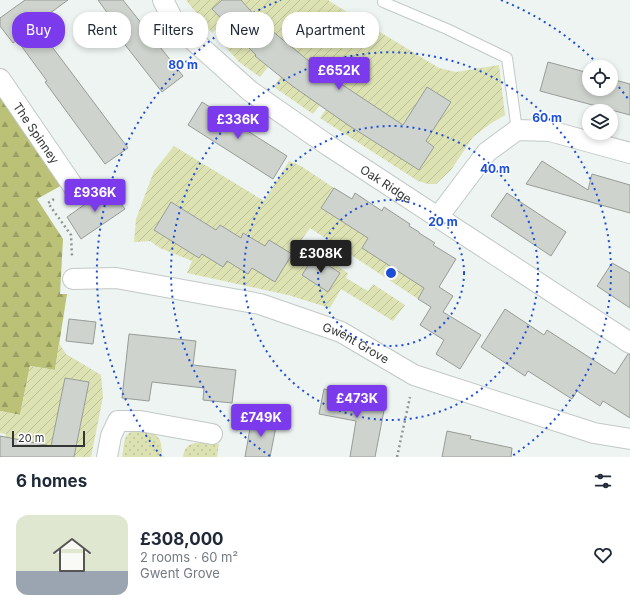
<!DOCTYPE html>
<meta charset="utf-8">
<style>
:root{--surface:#fff;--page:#f2f2f3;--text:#1f2937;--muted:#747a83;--line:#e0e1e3;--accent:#7c3aed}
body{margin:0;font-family:Inter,sans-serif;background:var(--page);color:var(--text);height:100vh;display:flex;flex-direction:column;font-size:15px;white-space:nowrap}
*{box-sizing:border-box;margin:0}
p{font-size:13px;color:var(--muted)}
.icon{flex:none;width:22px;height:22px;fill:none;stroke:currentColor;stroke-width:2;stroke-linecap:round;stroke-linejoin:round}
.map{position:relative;height:457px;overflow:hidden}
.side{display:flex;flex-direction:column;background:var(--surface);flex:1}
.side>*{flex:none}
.banner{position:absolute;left:12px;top:12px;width:400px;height:36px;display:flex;gap:8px}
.controls{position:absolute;left:582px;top:60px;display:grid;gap:8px}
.controls a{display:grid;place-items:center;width:36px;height:36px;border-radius:50%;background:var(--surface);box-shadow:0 2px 6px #0003;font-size:20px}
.scale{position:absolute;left:12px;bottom:10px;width:73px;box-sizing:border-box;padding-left:4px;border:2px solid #323534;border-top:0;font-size:11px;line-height:14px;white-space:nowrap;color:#323534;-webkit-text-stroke:3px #fff;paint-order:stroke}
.price{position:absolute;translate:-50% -34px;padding:0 9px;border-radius:4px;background:var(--accent);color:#fff;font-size:13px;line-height:26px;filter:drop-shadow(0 1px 2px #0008)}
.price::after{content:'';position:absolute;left:50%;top:24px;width:12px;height:9px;margin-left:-6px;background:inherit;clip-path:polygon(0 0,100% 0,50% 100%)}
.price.on{background:#222;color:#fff}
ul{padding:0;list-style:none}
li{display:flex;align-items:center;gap:12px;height:100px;padding:0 16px}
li+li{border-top:1px solid var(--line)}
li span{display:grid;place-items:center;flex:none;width:112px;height:80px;border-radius:12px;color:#555}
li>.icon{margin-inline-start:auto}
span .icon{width:48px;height:48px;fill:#fffc;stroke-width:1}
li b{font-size:17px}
h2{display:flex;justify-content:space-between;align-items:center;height:48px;padding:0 16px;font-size:17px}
.tag{padding:0 14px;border-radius:16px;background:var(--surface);box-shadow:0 2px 6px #0003;font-size:14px;line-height:36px}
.tag.on{background:var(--accent);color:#fff}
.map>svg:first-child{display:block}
.grass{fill:url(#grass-dots)}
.forest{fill:url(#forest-firs)}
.garden{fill:url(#garden-furrows);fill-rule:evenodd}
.building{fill:#ced3cd;stroke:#979c97}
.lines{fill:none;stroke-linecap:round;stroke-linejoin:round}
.service-casing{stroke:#c2c9c6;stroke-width:12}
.minor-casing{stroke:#c2c9c6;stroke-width:22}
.path{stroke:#909593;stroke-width:2.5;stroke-dasharray:2 3;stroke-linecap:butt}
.service{stroke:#fff;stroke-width:10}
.minor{stroke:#fff;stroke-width:20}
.ring{fill:none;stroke:#1d4ed8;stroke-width:2;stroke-dasharray:2 4}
.labels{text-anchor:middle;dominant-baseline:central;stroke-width:3;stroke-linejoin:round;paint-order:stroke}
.street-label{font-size:12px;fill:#323534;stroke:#fff}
.centre{fill:#1d4ed8;stroke:#fff;stroke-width:2}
.ring-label{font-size:12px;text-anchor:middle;font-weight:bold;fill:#1d4ed8;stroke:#fff;stroke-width:3;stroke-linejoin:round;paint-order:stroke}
</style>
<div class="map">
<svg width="630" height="457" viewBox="0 0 630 457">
<defs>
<pattern id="grass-dots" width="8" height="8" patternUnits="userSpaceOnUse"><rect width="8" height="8" fill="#dde2b3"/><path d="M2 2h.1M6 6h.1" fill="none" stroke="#bec29b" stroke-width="1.8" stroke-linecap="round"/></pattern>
<pattern id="forest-firs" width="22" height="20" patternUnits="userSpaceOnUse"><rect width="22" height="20" fill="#bbc277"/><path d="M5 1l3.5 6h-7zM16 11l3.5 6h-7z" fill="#999e62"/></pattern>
<pattern id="garden-furrows" width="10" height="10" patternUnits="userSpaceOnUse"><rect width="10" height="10" fill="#dde2b3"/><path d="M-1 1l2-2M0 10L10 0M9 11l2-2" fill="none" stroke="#bec29b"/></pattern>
</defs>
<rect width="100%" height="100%" fill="#edf4f1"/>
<path class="grass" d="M138 430C157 433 162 435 162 456L165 457H122C125 443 122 432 138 430Z
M203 442 219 444 217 457H183C185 444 192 443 203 442Z"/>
<path class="forest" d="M0 97 64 184 37 199 63 239 60 294H67L55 370 30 366 20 415 0 411Z"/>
<path class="garden" d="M186 0H222L212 9 224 22 212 33Z
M241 0H329V1L439 68 456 72 499 65 505 115 490 124 473 137 451 170 436 184H428L418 181 320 118 326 109 361 98 321 71 320 105 313 114 274 87 281 76 274 33 255 56 268 67 260 77 239 62 222 43 235 33 247 46 266 28ZM427 87 451 102 426 141 434 147 419 170 359 132 375 107 403 125Z
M174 146 264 201 289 161 301 166 334 188 321 208 368 238 363 247 412 280 429 281 418 299 310 228 300 242 348 273 346 278 368 291 373 284 405 305 393 321 341 289 330 308 288 295 187 273 192 261 160 248 150 241 134 242 136 219 154 171ZM171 202 216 230 220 225 241 238 244 233 265 246 269 240 291 255 252 268 202 254 199 258 154 230ZM314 256 340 273 328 291 302 275Z
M59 343 66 354 101 375 103 397 91 457H74L89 383 65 378 51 446 2 457 6 434 0 433V411L20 415 30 366 55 370Z"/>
<path class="building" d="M25 0H68L35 24 128 148 105 164 45 82 47 81 17 40 13 43 0 26V18Z
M98 0H123L183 76 162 92 115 32 119 29Z
M222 0H241L257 18H256L320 70 403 125 427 87 451 102 426 141 434 147 419 170 348 125 291 85 255 56 256 55 241 40 254 20 236 34 212 9Z
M548 62 589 73V89H611V79L630 84V115L540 91Z
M202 102 287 156 273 179 188 125Z
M542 161 588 190 592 174 630 185V213L526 184Z
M108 188 125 209 81 239 67 217Z
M334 188 352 199 355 193 382 211 384 207 410 224 409 226 419 232V233L435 243 433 245 456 259 439 287 453 296 443 312 481 335 460 369 436 354 444 340 420 325 431 307 418 299 424 288 362 248 368 238 321 208Z
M507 193 566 232 551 256 491 216Z
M171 202 216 230 220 225 241 238 243 233 265 246 269 240 292 254 275 282 252 268 248 274 227 261 223 267 202 254 199 258 154 230Z
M314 256 340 273 328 292 302 275Z
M612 263 630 273V308L597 286Z
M505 309 544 335 547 330 615 374 628 354H630V418L603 401 600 406 577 391 572 399 528 371 525 376 481 347Z
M69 319 96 322 93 344 66 341Z
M129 334 196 341 193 365 236 370 232 403 203 400 204 388 152 382 149 401 122 398Z
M65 378 89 382 74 457H0V436L51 446Z
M324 389 386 400 375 457H350L356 421 319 414Z
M252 417 277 421 270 457H245Z
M447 431 471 436 470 439 512 448 511 457H442Z"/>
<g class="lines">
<g class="service-casing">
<path id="service" d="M383 2 447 29 507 58 517 130"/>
</g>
<g class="minor-casing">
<g id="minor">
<path id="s1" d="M163 0 175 24 250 91 329 146 630 343"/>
<path id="s2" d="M0 79 73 186"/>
<path d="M438 217 487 152 517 130 550 131 630 153"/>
<path id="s3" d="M73 279 116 278 260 304 341 332 414 375 594 433 630 439"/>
<path d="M107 457 111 436 118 421H140L212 434"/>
</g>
</g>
<path class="path" d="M54 199 48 203 71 235 72 257
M397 457 410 397"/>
<use href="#service" class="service"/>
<use href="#minor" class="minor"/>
</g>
<g class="ring">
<circle cx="391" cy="273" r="73"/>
<circle cx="391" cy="273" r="147"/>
<path d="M270 456A220 220 0 1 1 512 456"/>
<path d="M161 456A294 294 0 0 1 281 0M501 0A294 294 0 0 1 601 67M611 78A294 294 0 0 1 629 100"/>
</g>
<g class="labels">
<g class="street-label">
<text stroke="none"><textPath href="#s2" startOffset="65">The Spinney</textPath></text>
<text stroke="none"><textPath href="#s1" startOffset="292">Oak Ridge</textPath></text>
<text stroke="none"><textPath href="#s3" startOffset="293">Gwent Grove</textPath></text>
</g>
</g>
<circle cx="391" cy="273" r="6" class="centre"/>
<g class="ring-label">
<text x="183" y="69">80 m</text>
<text x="547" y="122">60 m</text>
<text x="495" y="173">40 m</text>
<text x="443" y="226">20 m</text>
</g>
</svg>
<div class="controls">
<a><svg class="icon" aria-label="locate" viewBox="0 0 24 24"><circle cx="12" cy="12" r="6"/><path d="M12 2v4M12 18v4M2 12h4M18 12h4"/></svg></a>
<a><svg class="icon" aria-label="layers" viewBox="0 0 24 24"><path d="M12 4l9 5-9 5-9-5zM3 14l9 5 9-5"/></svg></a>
</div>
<div class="scale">20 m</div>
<b class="price" style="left:339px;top:91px">£652K</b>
<b class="price" style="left:238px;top:140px">£336K</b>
<b class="price" style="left:95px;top:213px">£936K</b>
<b class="price on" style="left:321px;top:274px">£308K</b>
<b class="price" style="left:357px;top:419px">£473K</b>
<b class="price" style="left:261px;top:438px">£749K</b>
<div class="banner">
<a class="tag on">Buy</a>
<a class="tag">Rent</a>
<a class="tag">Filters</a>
<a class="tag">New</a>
<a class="tag">Apartment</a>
</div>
</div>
<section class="side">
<h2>6 homes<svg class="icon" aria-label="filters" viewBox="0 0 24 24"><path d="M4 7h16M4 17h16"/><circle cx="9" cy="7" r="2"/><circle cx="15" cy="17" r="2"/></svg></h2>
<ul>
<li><span style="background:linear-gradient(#dfe7d0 70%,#9aa5b1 0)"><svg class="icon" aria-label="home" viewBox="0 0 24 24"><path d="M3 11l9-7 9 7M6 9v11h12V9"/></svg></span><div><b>£308,000</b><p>2 rooms · 60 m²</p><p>Gwent Grove</p></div><svg class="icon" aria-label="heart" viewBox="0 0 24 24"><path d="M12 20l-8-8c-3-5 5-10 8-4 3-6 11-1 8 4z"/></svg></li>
</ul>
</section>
